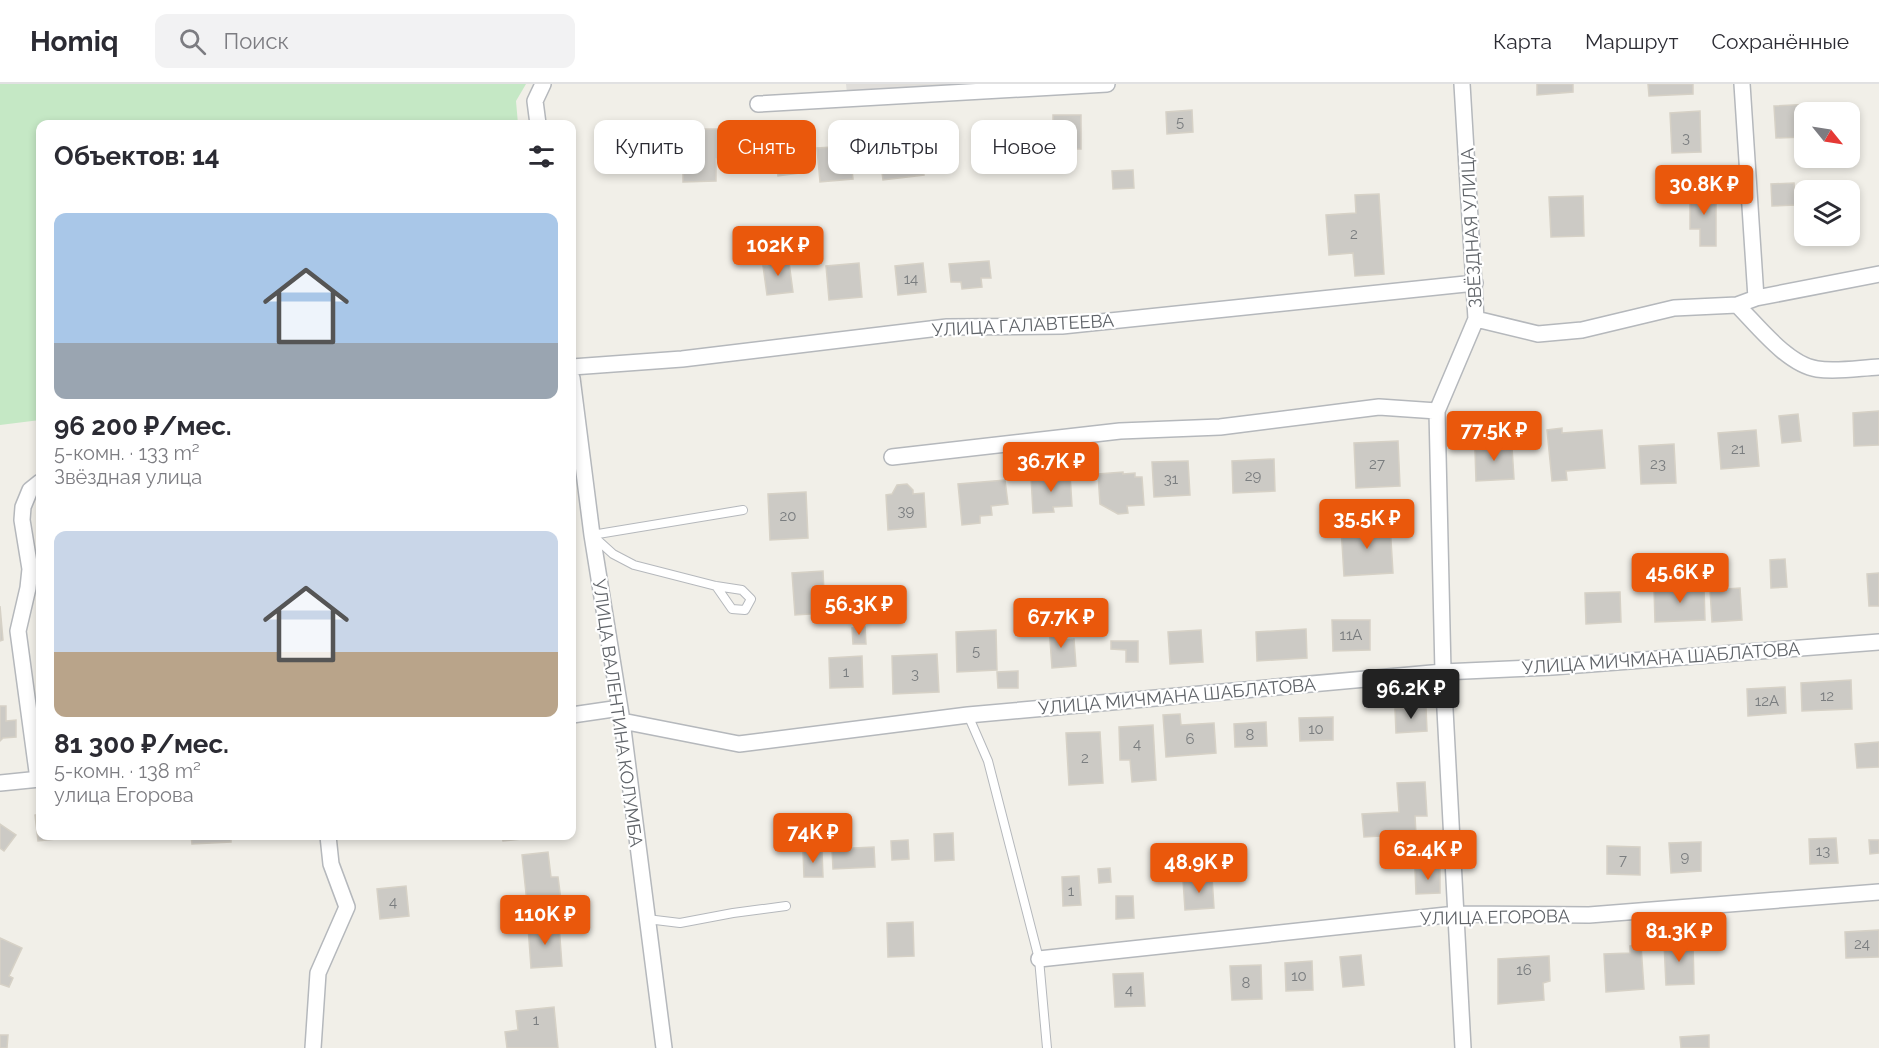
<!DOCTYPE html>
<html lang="ru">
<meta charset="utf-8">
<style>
:root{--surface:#fff;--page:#f2f2f3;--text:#2b2b33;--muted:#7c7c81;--line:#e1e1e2;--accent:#ea580c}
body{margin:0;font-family:Raleway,sans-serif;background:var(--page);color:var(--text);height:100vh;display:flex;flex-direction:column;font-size:22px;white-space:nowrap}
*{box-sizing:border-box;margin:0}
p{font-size:20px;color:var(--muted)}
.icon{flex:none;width:33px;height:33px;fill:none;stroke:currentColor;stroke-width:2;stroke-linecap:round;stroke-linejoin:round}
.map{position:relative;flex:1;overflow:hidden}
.panel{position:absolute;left:36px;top:36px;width:540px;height:720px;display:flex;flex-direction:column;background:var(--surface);border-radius:12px;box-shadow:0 3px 9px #0003}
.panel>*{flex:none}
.guide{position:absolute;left:594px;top:36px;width:570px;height:54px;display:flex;gap:12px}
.needle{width:39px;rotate:120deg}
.controls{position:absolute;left:1794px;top:18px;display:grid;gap:12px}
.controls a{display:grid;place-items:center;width:66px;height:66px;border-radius:12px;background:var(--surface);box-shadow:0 3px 9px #0003;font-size:30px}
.price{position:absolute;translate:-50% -51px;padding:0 14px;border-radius:6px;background:var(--accent);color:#fff;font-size:20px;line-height:39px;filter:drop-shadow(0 2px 3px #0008)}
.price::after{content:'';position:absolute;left:50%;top:36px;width:18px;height:14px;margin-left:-9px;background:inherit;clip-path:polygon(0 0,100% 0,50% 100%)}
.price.current{background:#222;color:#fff}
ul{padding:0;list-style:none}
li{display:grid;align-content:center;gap:12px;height:318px;padding:0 18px}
li span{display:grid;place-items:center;height:186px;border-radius:12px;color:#555}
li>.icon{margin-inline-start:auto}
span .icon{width:108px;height:108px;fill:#fffc;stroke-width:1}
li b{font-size:26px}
h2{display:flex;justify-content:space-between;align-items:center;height:72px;padding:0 18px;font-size:26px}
.chip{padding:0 21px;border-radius:12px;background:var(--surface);box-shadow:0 3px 9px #0003;font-size:21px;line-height:54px}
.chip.current{background:var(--accent);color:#fff}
header{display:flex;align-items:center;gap:36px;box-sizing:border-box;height:84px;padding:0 30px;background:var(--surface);border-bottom:2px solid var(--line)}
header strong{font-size:28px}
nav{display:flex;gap:33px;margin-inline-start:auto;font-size:21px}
.search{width:420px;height:54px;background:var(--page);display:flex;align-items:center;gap:15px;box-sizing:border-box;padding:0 21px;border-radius:12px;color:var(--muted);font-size:22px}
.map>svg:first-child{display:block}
.industrial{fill:#e0deda}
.green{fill:#c5e8c5}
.building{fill:#cccac5;stroke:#d6d1c6;stroke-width:1.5}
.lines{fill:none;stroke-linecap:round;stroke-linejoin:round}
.service-casing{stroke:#b5b8bc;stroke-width:10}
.minor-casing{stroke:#b5b8bc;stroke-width:18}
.service{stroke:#fff;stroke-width:8}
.minor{stroke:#fff;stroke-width:15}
.labels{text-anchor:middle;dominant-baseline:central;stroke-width:4.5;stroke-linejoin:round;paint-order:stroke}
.number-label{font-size:15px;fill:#7a7d7f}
.street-label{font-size:18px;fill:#5f6368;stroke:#fff}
</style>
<header>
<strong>Homiq</strong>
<div class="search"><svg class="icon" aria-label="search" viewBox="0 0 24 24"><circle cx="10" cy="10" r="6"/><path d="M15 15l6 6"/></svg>Поиск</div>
<nav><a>Карта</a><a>Маршрут</a><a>Сохранённые</a></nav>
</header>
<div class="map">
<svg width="1879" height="964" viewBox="0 0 1879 964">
<rect width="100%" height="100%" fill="#f1efe8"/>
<path class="industrial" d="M846 0H987L847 9Z"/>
<path class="green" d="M0 0H526L516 17 518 40H40V336L0 341Z"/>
<path class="building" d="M1537 0H1573V8L1537 11Z
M1648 0H1693V10L1649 12Z
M1812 20V28H1804V53L1776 54 1774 22Z
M1192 26 1193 48 1167 50 1166 28Z
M1700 27 1701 68 1672 69 1670 29Z
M1053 31H1081V65H1062V72H1041V41H1053Z
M985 39H1011L1012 77H985Z
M701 45H729V75H716V97L683 98V61L701 60Z
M848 49 853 95 820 98 817 64 833 63 832 50Z
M795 55 799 89 778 92 777 83 770 84 767 58Z
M919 60 924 91 883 96 879 66Z
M1133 86 1134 104 1113 105 1112 87Z
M1794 99 1796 121 1772 122 1771 100Z
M1696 105H1716V162H1700V145H1690V113H1696Z
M1379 110 1384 190 1355 192 1353 169 1329 171 1326 131 1356 129 1355 111Z
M1583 112 1584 152 1551 153 1549 113Z
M783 174V179L789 178 793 208 767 211 763 182H769L768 175Z
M989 177 991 194H981L982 203 962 205 961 198H951L949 180Z
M859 179 862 213 829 216 826 182Z
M923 179 926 208 898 211 895 182Z
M1879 327V361L1854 362 1853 329Z
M1798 330 1801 357 1782 359 1779 332Z
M1562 344V349L1602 346 1605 384 1566 387 1567 396 1552 397 1547 346Z
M1756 346 1759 382 1721 385 1718 349Z
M1500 355 1501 364 1512 363 1514 395 1476 397 1475 366H1481V356Z
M1398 357 1400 402 1356 404 1354 359Z
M1674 360 1676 399 1641 400 1639 362Z
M1274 375 1275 407 1233 409 1232 377Z
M1188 377 1190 411 1154 413 1152 378Z
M1123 388V390L1135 389V393H1142L1144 421 1127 422 1128 429 1118 430 1100 420 1098 390Z
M1070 390 1072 422 1053 423 1054 428 1033 429 1031 393Z
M1005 396 1008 420 991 422 992 431 980 432V439L962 441 958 400Z
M907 400 913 406V410L924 409 926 443 888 446 886 411 892 410 897 401Z
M806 408 808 454 770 456 768 410Z
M1390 440 1393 489 1344 492 1341 443Z
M1785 475 1787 503 1771 504 1770 476Z
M823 487 825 529 795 531 792 489Z
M1879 489V522H1869L1867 490Z
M1704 502 1705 536 1655 538 1654 504Z
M1740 504 1742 536 1712 538 1710 506Z
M1620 508 1621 538 1586 540 1585 509Z
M0 522 3 556 0 557Z
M1332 536H1370V566L1333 567Z
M1062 541 1064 556 1074 555 1076 582 1052 584 1049 542Z
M865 543 866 560H853L852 544Z
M1306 545 1307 574 1257 577 1256 548Z
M996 546 997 586 957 588 956 548Z
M1201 546 1203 578 1170 580 1168 548Z
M1111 557H1138V578H1126V566L1111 565Z
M937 570 939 608 893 610 892 572Z
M862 572 863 603 830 604 829 574Z
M1018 587V604H998L997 588Z
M1851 596 1852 625 1802 627 1801 599Z
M1785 603 1786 629 1748 632 1747 605Z
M0 622H6V637L16 636V653L3 654 0 657Z
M1426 623 1427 647 1396 649 1395 625Z
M1180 630 1181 641 1214 639 1216 669 1166 673 1163 631Z
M1333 633V656L1300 657 1299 634Z
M1266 638 1267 662 1235 663 1234 640Z
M1153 641 1156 696 1132 698 1130 676H1120L1119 643Z
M1100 648 1103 699 1069 701 1066 649Z
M1879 658V683L1857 684 1855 660Z
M1425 698 1427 732H1415L1416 750 1364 753 1362 730 1399 728 1397 699Z
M40 730V752H65V754L38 757 35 731Z
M0 740 16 751 4 767 0 764Z
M953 749 954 776 935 777 934 750Z
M191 752H231V758L192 760Z
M502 752H539V753L503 757Z
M1836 754 1838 779 1810 780 1809 755Z
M908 756 909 775 892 776 891 757Z
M1869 756H1879V769L1870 770Z
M1701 758V787L1671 789 1669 759Z
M1607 762 1640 763V791L1607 790Z
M874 763 875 783 833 785 832 765Z
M822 766 823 793H804L803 767Z
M548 768 551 793H558L561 816 527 819 522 771Z
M1110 784 1111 798 1099 799 1098 785Z
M1440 784V809L1416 810 1415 785Z
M1079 792 1081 821 1063 822 1062 793Z
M1212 793 1214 824 1185 826 1183 796Z
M406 802 409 832 380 835 377 805Z
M1116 812H1133L1134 834 1116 835Z
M913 838 914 872 888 873 887 839Z
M559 840 562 882 531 884 528 842Z
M1879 846V873L1846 874 1845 848Z
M1721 850V862L1705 863 1704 851Z
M0 854 22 864 9 892 13 894 9 903 0 900Z
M1693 858 1694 900 1666 901 1664 859Z
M1641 861 1644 905 1606 908 1604 870 1630 869V862Z
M1361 871 1364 901 1343 903 1340 873Z
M1549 872 1550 897 1543 899 1544 916 1498 920V875Z
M1312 877 1313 906 1286 907 1285 879Z
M1261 881 1262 915 1232 916 1230 882Z
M1143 889 1145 922 1115 923 1113 890Z
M554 923 558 964H507L505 948 518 946 516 927Z
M0 951H8L7 964H0Z
M1709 951V964H1681L1680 953Z"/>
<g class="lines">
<g class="service-casing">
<path id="service" d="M716 502 732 525 745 526 751 515 742 506 716 502 634 481 613 470 592 451 743 426
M968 631 988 677 1039 875 1047 964
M647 835 680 839 733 829 786 822"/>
</g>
<g class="minor-casing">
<path id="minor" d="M1462 0 1476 235 1437 327 1443 588 1463 964
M1742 0 1756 214
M758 20 1107 0
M538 40 535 17 543 0
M1737 221C1757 241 1788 281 1817 285 1837 288 1859 284 1879 283
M1476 235 1538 250 1582 246 1674 224 1737 221 1756 214 1879 190
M572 283 682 275 947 243 1062 242 1475 199
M572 294 592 451 622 637 664 964
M892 373 1120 347 1220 343 1379 323 1437 327
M572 631 620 624
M622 637 739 660 968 631 1443 588 1552 583 1879 558
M38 695 18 547 28 504 30 485 22 436 23 423 30 406 40 398
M0 699 40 695
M1039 875 1456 830 1589 831 1879 808
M313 964 318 889 347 823 331 780 328 752"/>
</g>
<use href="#service" class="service"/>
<use href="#minor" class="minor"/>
</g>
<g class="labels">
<g class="number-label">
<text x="1180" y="38">5</text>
<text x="1686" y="54">3</text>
<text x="1354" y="150">2</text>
<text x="911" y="195">14</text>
<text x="1738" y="365">21</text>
<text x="1377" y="380">27</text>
<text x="1658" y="380">23</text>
<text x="1253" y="392">29</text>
<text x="1171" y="395">31</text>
<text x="906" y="427">39</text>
<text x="788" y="432">20</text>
<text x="1351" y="551">11А</text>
<text x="976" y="567">5</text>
<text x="846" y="588">1</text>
<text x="915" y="590">3</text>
<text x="1827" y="612">12</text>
<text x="1767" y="617">12А</text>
<text x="1316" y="645">10</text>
<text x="1250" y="651">8</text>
<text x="1190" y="655">6</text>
<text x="1137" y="660">4</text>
<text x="1085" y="674">2</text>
<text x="1823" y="767">13</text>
<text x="1685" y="773">9</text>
<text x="1623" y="776">7</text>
<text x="1071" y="807">1</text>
<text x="393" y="818">4</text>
<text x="1862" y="860">24</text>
<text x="1524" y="886">16</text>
<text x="1299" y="892">10</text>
<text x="1246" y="899">8</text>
<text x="1129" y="906">4</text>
<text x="536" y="936">1</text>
</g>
<g class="street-label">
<text transform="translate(1471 144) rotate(-93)">ЗВЁЗДНАЯ УЛИЦА</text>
<text transform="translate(1023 241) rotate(-3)">УЛИЦА ГАЛАВТЕЕВА</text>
<text transform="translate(1661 574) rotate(-4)">УЛИЦА МИЧМАНА ШАБЛАТОВА</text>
<text transform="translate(1177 612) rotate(-5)">УЛИЦА МИЧМАНА ШАБЛАТОВА</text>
<text transform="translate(618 629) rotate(82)">УЛИЦА ВАЛЕНТИНА КОЛУМБА</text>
<text transform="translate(1495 833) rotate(-1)">УЛИЦА ЕГОРОВА</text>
</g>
</g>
</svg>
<div class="controls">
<a><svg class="needle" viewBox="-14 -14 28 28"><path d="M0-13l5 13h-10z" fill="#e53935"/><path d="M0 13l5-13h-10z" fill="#7c7c81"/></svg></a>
<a><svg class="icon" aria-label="layers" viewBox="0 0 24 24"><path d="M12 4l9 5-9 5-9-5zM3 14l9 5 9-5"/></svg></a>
</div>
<b class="price" style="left:1704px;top:132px">30.8K ₽</b>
<b class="price" style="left:778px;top:193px">102K ₽</b>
<b class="price" style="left:1494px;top:378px">77.5K ₽</b>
<b class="price" style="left:1051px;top:409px">36.7K ₽</b>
<b class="price" style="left:1367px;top:466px">35.5K ₽</b>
<b class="price" style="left:1680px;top:520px">45.6K ₽</b>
<b class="price" style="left:859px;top:552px">56.3K ₽</b>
<b class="price" style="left:1061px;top:565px">67.7K ₽</b>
<b class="price current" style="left:1411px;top:636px">96.2K ₽</b>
<b class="price" style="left:813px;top:780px">74K ₽</b>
<b class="price" style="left:1428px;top:797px">62.4K ₽</b>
<b class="price" style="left:1199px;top:810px">48.9K ₽</b>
<b class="price" style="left:545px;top:862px">110K ₽</b>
<b class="price" style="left:1679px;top:879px">81.3K ₽</b>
<div class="guide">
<a class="chip">Купить</a>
<a class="chip current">Снять</a>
<a class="chip">Фильтры</a>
<a class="chip">Новое</a>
</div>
<section class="panel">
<h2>Объектов: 14<svg class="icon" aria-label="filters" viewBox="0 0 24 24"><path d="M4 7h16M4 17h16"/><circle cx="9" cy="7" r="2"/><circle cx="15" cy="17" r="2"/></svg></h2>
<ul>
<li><span style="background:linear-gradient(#a9c7e8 70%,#9aa5b1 0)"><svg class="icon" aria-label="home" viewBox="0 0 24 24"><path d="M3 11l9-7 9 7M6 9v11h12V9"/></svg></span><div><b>96 200 ₽/мес.</b><p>5-комн. · 133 m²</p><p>Звёздная улица</p></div></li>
<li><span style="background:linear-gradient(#c9d6e8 65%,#b9a48a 0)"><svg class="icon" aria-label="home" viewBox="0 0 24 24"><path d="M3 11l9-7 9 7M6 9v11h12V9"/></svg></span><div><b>81 300 ₽/мес.</b><p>5-комн. · 138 m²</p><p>улица Егорова</p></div></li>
</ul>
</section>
</div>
